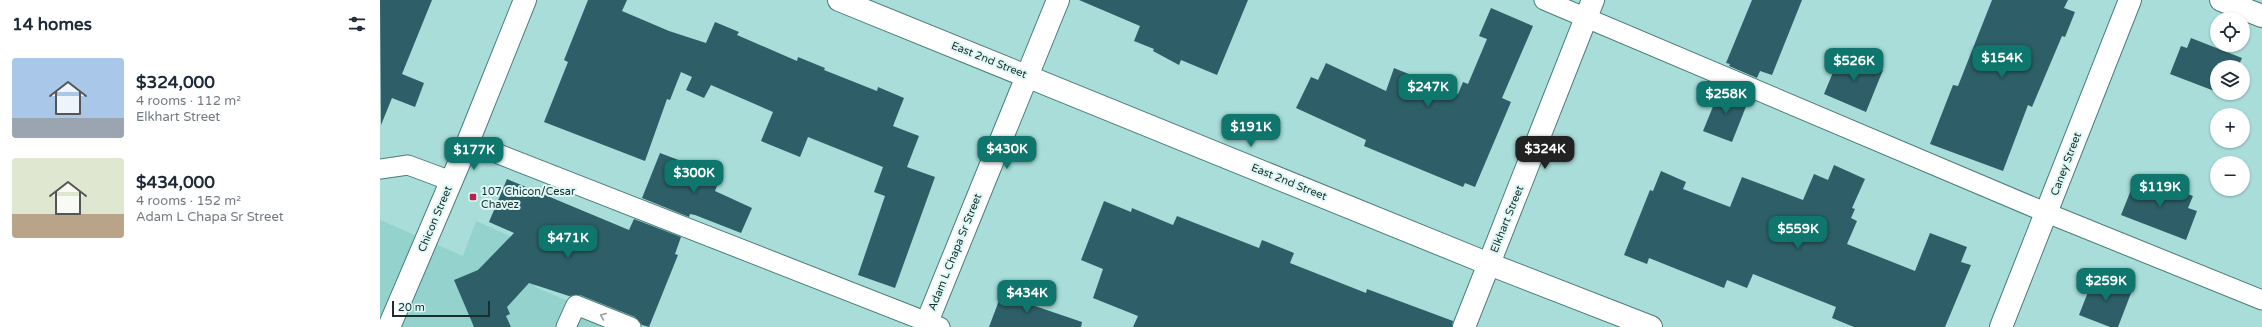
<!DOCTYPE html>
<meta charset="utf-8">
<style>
:root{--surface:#fff;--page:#f6f6f7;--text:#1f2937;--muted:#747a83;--accent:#0f766e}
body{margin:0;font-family:"Varela Round",sans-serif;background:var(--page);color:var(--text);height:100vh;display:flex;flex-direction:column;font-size:15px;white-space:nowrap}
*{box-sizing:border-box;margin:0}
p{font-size:13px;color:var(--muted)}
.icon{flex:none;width:22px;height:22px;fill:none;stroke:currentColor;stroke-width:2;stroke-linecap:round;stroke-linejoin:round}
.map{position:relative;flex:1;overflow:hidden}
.panel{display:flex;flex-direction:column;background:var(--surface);width:380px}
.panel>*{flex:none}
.fabs{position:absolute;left:1830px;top:12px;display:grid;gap:8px}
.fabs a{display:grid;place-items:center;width:40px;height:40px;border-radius:50%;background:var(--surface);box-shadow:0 1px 3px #0004;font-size:20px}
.scale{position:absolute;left:12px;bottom:10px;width:98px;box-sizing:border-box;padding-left:4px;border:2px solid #1a2f2d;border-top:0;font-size:11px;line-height:14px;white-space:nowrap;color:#1a2f2d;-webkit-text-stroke:3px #def8f6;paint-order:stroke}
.price{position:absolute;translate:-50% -34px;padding:0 9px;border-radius:8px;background:var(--accent);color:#fff;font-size:13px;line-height:26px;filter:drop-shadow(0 1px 2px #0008)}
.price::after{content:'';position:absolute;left:50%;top:24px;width:12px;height:9px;margin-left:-6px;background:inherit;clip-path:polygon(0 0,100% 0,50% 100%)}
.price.on{background:#222;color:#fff}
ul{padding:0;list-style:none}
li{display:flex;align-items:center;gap:12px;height:100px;padding:0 12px}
li span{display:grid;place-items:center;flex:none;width:112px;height:80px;border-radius:4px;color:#555}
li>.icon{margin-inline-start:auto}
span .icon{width:48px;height:48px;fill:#fffc;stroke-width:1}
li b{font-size:17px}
h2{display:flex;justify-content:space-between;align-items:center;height:48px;padding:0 12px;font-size:17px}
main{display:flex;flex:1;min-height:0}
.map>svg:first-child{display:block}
.built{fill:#93d2cd}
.building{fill:#2e5f68}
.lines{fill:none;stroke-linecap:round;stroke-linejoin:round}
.lane-casing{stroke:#4a7c79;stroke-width:21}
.street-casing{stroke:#4a7c79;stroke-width:24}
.secondary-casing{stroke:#4a7c79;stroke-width:24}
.lane{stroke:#fff;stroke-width:19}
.street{stroke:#fff;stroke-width:22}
.secondary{stroke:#fff;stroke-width:22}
.oneway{stroke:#98a1a0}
.poi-dot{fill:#b5244e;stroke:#def8f6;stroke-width:1.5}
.labels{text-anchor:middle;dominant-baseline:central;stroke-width:4;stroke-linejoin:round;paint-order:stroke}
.street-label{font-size:11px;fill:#1a2f2d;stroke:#def8f6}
.poi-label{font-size:11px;fill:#1a2f2d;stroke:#def8f6;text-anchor:start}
</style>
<main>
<section class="panel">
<h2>14 homes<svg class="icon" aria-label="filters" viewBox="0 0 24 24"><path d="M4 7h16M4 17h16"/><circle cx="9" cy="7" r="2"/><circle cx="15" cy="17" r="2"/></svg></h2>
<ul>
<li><span style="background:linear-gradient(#a9c7e8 75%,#9aa5b1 0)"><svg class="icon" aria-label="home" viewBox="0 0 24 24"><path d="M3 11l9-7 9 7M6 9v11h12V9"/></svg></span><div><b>$324,000</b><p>4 rooms · 112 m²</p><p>Elkhart Street</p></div></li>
<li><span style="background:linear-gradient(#dfe7d0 70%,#b9a48a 0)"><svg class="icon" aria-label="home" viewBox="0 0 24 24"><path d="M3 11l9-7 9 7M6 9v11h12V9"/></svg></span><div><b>$434,000</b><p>4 rooms · 152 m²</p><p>Adam L Chapa Sr Street</p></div></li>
</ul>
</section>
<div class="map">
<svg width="1882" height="327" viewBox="0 0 1882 327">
<rect width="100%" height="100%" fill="#a8ddd9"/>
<path class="built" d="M0 220 83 256 96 221 169 253 155 287 249 327H0Z"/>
<path class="building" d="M0 0H52L22 74 44 83 35 107 12 98 1 125Z
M208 0H247L242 11 289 31 326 43 335 22 359 32 357 35 417 61 418 57 445 68 444 70 497 91 498 87 524 98 513 126 539 136 527 167 555 177 515 288 478 275 505 196 494 192 503 167 428 137 420 157 381 141 393 112 331 85 324 98 306 90 312 77 301 72 290 100 287 99 265 161 164 122 188 62 184 60Z
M699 0H868L837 75 801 60 799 65 773 51 774 49 754 41 760 26Z
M1372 0H1422L1392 75 1380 71 1377 78 1349 66 1350 64 1346 63Z
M1612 0H1688L1684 8 1695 12 1685 37 1682 36 1652 107 1648 105 1623 171 1550 144 1573 85 1578 86Z
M1111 8 1153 26 1122 98 1131 102 1095 187 1085 183 1083 187 984 146 986 140 916 108 931 77 938 80 946 63 1006 91 1014 68 1078 94 1083 82 1088 84 1107 39 1099 36Z
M1811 38 1862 58 1858 67H1837V92L1790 74 1801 46 1807 48Z
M1461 53 1503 70 1486 112 1444 94Z
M1341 87 1369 99 1352 142 1323 131Z
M280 153 341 176 335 191 372 208 361 233 315 215 310 214 309 217 262 198Z
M1454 165 1485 179 1472 208 1475 209 1471 218 1477 221 1467 244 1535 271 1550 233 1587 247 1581 262 1591 265 1565 327H1474L1452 318 1456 307 1373 274 1367 288 1347 280 1344 288 1269 258 1267 264 1244 255 1270 190 1273 191 1281 171 1306 182 1303 189 1350 207 1362 177 1423 200 1434 174 1448 180Z
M1757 175 1813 196 1808 208 1817 211 1806 240 1741 215Z
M127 179 249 230 254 219 301 237 295 254 298 255 269 327 262 325 255 317 200 295 189 296 149 283 127 307 130 314 126 316 131 327H94L74 280 98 270 134 233 109 222Z
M724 201 751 212 752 208 793 225 797 216 879 248 882 240 914 253 910 263 986 293 987 289 1073 321 1072 327H753L758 316 713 298 723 269 701 260Z
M1715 274 1753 288 1738 327H1730L1699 315Z
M623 290 654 301 652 305 702 322 701 327H609Z"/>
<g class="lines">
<g class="lane-casing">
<path id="lane" d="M1164 0 1667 213 1882 300
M88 142 560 327
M0 169 28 165 71 181
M186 327 196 305 251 327"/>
</g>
<g class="street-casing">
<path id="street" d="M1841 0 1882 16
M545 327 678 0
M1084 327 1213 0
M1621 327 1750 0"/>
</g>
<g class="secondary-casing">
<path id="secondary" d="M459 0 1109 264 1271 327
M9 327 88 142 145 0"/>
</g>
<use href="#lane" class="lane"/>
<use href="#street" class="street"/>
<use href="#secondary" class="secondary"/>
</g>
<defs><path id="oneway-chevron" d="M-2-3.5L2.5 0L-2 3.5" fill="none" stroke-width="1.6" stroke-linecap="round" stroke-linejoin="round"/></defs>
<use class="oneway" href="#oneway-chevron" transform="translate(223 316) rotate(-158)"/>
<rect class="poi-dot" x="89" y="193" width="8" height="8" rx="2"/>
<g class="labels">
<g class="street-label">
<text transform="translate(609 60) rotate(22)">East 2nd Street</text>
<text transform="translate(1686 164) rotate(-69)">Caney Street</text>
<text transform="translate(909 182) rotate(22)">East 2nd Street</text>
<text transform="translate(55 219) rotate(-67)">Chicon Street</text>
<text transform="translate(1127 219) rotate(-68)">Elkhart Street</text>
<text transform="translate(575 252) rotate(-68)">Adam L Chapa Sr Street</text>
</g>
<g class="poi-label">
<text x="101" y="191">107 Chicon/Cesar<tspan x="101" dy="13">Chavez</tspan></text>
</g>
</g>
</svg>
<div class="fabs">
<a><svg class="icon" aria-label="locate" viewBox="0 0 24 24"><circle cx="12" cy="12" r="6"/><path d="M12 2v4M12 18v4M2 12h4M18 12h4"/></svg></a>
<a><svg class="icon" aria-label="layers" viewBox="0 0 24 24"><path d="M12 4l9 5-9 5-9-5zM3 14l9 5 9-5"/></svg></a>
<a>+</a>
<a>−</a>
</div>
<div class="scale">20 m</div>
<b class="price" style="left:1622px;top:79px">$154K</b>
<b class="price" style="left:1474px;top:82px">$526K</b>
<b class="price" style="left:1048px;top:108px">$247K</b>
<b class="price" style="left:1346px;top:115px">$258K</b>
<b class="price" style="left:871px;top:148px">$191K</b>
<b class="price" style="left:627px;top:170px">$430K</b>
<b class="price on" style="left:1165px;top:170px">$324K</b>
<b class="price" style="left:94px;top:171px">$177K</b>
<b class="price" style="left:314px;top:194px">$300K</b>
<b class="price" style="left:1780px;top:208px">$119K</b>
<b class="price" style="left:1418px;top:250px">$559K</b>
<b class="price" style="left:188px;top:259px">$471K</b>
<b class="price" style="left:1726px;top:302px">$259K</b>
<b class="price" style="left:647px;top:314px">$434K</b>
</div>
</main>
